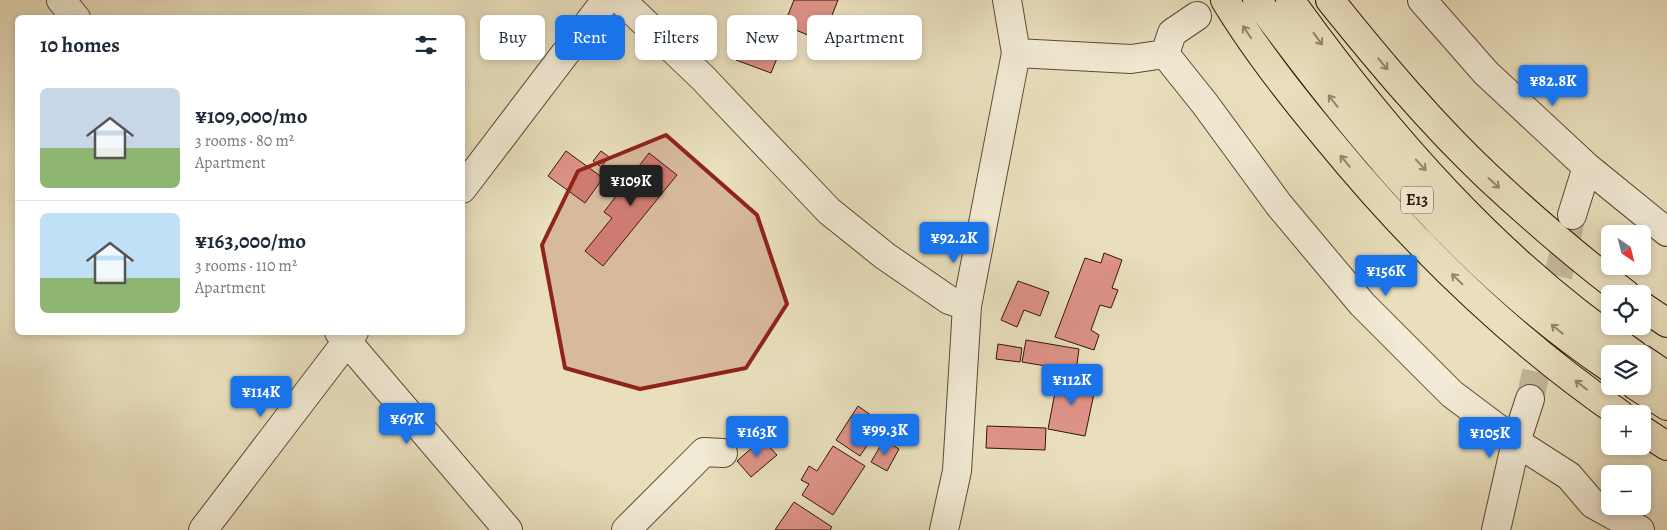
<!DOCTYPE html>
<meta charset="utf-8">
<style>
:root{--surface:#fff;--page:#f2f2f3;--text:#1f2937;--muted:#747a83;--line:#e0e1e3;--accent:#1a73e8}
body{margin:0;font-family:Alegreya,serif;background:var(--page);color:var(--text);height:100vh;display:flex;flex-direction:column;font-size:19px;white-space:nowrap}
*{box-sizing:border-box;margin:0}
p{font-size:16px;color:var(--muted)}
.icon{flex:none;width:28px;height:28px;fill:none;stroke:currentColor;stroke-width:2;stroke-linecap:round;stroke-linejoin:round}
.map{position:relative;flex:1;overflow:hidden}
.side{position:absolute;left:15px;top:15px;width:450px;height:320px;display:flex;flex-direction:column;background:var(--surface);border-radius:8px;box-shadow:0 2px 8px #0003}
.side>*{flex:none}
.banner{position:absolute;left:480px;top:15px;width:475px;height:45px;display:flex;gap:10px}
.needle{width:32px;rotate:145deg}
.tools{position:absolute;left:1601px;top:225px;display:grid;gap:10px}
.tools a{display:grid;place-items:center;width:50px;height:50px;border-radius:8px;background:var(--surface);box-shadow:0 2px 8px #0003;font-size:25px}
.price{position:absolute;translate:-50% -42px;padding:0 11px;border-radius:5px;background:var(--accent);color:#fff;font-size:16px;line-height:32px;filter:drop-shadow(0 1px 2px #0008)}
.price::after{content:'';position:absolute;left:50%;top:30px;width:15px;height:11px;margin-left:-8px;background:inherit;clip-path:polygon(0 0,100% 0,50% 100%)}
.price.active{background:#222;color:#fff}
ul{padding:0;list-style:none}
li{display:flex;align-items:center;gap:15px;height:125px;padding:0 25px}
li+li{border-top:1px solid var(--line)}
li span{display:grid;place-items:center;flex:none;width:140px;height:100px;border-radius:8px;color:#555}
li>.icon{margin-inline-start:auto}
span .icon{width:60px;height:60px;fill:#fffc;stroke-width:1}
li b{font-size:21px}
h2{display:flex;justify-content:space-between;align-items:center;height:60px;padding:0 25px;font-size:21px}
.chip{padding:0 18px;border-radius:8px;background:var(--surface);box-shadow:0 2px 8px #0003;font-size:18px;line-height:45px}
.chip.active{background:var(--accent);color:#fff}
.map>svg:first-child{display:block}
.building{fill:#de9388;stroke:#31160a}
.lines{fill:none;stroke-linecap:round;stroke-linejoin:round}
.minor-tunnel{stroke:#c4b799;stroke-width:28;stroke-dasharray:28 14;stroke-linecap:butt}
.minor-casing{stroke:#5f4837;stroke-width:30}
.highway-casing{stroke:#31160a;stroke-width:30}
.minor{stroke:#f1ead4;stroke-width:28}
.highway{stroke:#e9dfbd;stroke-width:28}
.oneway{stroke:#96856c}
.marked{fill:#8f2418;fill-opacity:0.2;stroke:#8f2418;stroke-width:4;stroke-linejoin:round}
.labels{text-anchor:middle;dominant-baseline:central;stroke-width:4;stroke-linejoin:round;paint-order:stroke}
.shield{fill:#f1ead4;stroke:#6b5647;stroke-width:1}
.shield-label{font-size:16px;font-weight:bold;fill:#31160a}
</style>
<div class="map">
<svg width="1667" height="530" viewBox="0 0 1667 530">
<rect width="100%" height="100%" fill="#e9dfbd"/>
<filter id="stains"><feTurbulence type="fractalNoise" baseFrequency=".004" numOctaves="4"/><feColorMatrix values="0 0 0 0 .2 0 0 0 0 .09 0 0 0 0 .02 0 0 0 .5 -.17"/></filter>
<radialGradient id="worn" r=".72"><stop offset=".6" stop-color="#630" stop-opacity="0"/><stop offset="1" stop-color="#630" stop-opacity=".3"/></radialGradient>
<path class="building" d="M794 0H838L822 41 784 25Z
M749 28 784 41 771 73 736 60Z
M566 151 603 178 585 203 548 176Z
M601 151 609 157 601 167 593 161Z
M649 153 677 175 603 266 585 251 612 218 604 212Z
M1104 253 1122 260 1112 288 1118 290 1111 308 1100 305 1091 330 1099 335 1094 350 1055 337 1085 258 1101 263Z
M1018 281 1049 292 1040 316 1024 310 1017 327 1001 320Z
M1026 340 1079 349 1076 371 1022 362Z
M998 344 1022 348 1020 362 996 359Z
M1058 377 1096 384 1085 436 1048 429Z
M858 406 882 423 860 456 836 440Z
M987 426 1046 428 1045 450 986 448Z
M762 439 777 455 751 477 737 461Z
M884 440 899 449 887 471 871 462Z
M833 446 865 466 833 515 802 495 809 484 801 480 809 466 817 471Z
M794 502 832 527 830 530H775Z"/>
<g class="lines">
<path class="minor-tunnel" d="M1530 399 1572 215"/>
<g class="minor-casing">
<path id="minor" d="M61 0 76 18
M621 0 703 78 829 211 885 256 949 300 967 306
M1422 0 1486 73 1587 167 1667 232
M1197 16 1172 33 1165 54 1205 104 1279 205 1362 304 1452 394 1516 442 1569 476 1593 504 1640 530
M1016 53 1131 59 1165 54
M462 189 606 0
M1572 215 1587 167
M339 332 508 530
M203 530 354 332
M626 530 704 452 723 453
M944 530 957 471 967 306 1016 53 1007 0
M1496 530 1516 442 1530 399"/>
</g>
<g class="highway-casing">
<path id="highway" d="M1225 0C1254 48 1290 94 1326 137 1411 241 1509 337 1620 414
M1257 0C1358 138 1467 271 1610 368
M1290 0C1386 134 1497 261 1634 354
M1330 0C1379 61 1430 122 1487 176 1531 217 1577 257 1626 294
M1642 306 1667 323
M1642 359 1667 376
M1636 386 1667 406
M1642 430 1667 446"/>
</g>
<use href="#minor" class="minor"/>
<use href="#highway" class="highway"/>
</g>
<defs><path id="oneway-shaft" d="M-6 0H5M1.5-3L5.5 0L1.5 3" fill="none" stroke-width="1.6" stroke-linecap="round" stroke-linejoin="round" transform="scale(1.25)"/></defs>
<g class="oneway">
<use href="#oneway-shaft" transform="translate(1247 32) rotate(-124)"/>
<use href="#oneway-shaft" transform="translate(1318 39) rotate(54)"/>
<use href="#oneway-shaft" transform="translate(1383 64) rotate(50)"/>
<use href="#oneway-shaft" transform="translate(1333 101) rotate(-128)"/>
<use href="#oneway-shaft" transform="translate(1345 161) rotate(-130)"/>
<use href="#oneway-shaft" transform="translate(1421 165) rotate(47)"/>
<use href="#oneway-shaft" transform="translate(1494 183) rotate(42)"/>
<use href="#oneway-shaft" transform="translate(1457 279) rotate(-136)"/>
<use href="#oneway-shaft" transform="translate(1557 329) rotate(-141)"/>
<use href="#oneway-shaft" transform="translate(1581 385) rotate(-142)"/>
</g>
<path class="marked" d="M666 135 757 215 787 304 746 368 640 389 565 368 542 245 578 171Z"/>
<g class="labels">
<rect class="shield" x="1401" y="186.5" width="32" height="27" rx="4"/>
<g class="shield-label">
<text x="1417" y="200">E13</text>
</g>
</g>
<rect width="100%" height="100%" filter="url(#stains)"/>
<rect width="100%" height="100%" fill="url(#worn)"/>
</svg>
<div class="tools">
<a><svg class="needle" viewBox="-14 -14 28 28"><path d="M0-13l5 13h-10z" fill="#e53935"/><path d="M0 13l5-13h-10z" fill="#747a83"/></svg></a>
<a><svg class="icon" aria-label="locate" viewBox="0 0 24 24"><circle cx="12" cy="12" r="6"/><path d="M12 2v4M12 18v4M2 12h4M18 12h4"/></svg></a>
<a><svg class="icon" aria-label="layers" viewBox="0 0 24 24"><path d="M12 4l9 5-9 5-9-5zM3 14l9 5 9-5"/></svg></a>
<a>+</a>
<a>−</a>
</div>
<b class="price" style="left:1553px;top:107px">¥82.8K</b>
<b class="price active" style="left:631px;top:207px">¥109K</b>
<b class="price" style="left:954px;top:264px">¥92.2K</b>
<b class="price" style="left:1386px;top:297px">¥156K</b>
<b class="price" style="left:1072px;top:406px">¥112K</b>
<b class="price" style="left:261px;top:418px">¥114K</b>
<b class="price" style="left:407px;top:445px">¥67K</b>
<b class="price" style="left:885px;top:456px">¥99.3K</b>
<b class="price" style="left:757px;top:458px">¥163K</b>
<b class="price" style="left:1490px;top:459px">¥105K</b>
<div class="banner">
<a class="chip">Buy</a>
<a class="chip active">Rent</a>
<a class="chip">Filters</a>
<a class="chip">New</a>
<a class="chip">Apartment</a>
</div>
<section class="side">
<h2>10 homes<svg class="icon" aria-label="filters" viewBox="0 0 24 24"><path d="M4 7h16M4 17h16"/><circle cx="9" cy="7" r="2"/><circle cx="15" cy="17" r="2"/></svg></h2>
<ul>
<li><span style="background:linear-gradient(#c9d6e8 60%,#8fb573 0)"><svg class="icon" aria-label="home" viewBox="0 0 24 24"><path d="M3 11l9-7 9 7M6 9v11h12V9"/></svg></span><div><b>¥109,000/mo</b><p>3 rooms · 80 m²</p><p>Apartment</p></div></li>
<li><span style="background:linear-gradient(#bfe0f5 65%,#8fb573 0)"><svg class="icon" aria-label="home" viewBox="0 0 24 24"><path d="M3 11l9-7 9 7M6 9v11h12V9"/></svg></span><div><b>¥163,000/mo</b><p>3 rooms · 110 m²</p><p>Apartment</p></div></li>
</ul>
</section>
</div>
